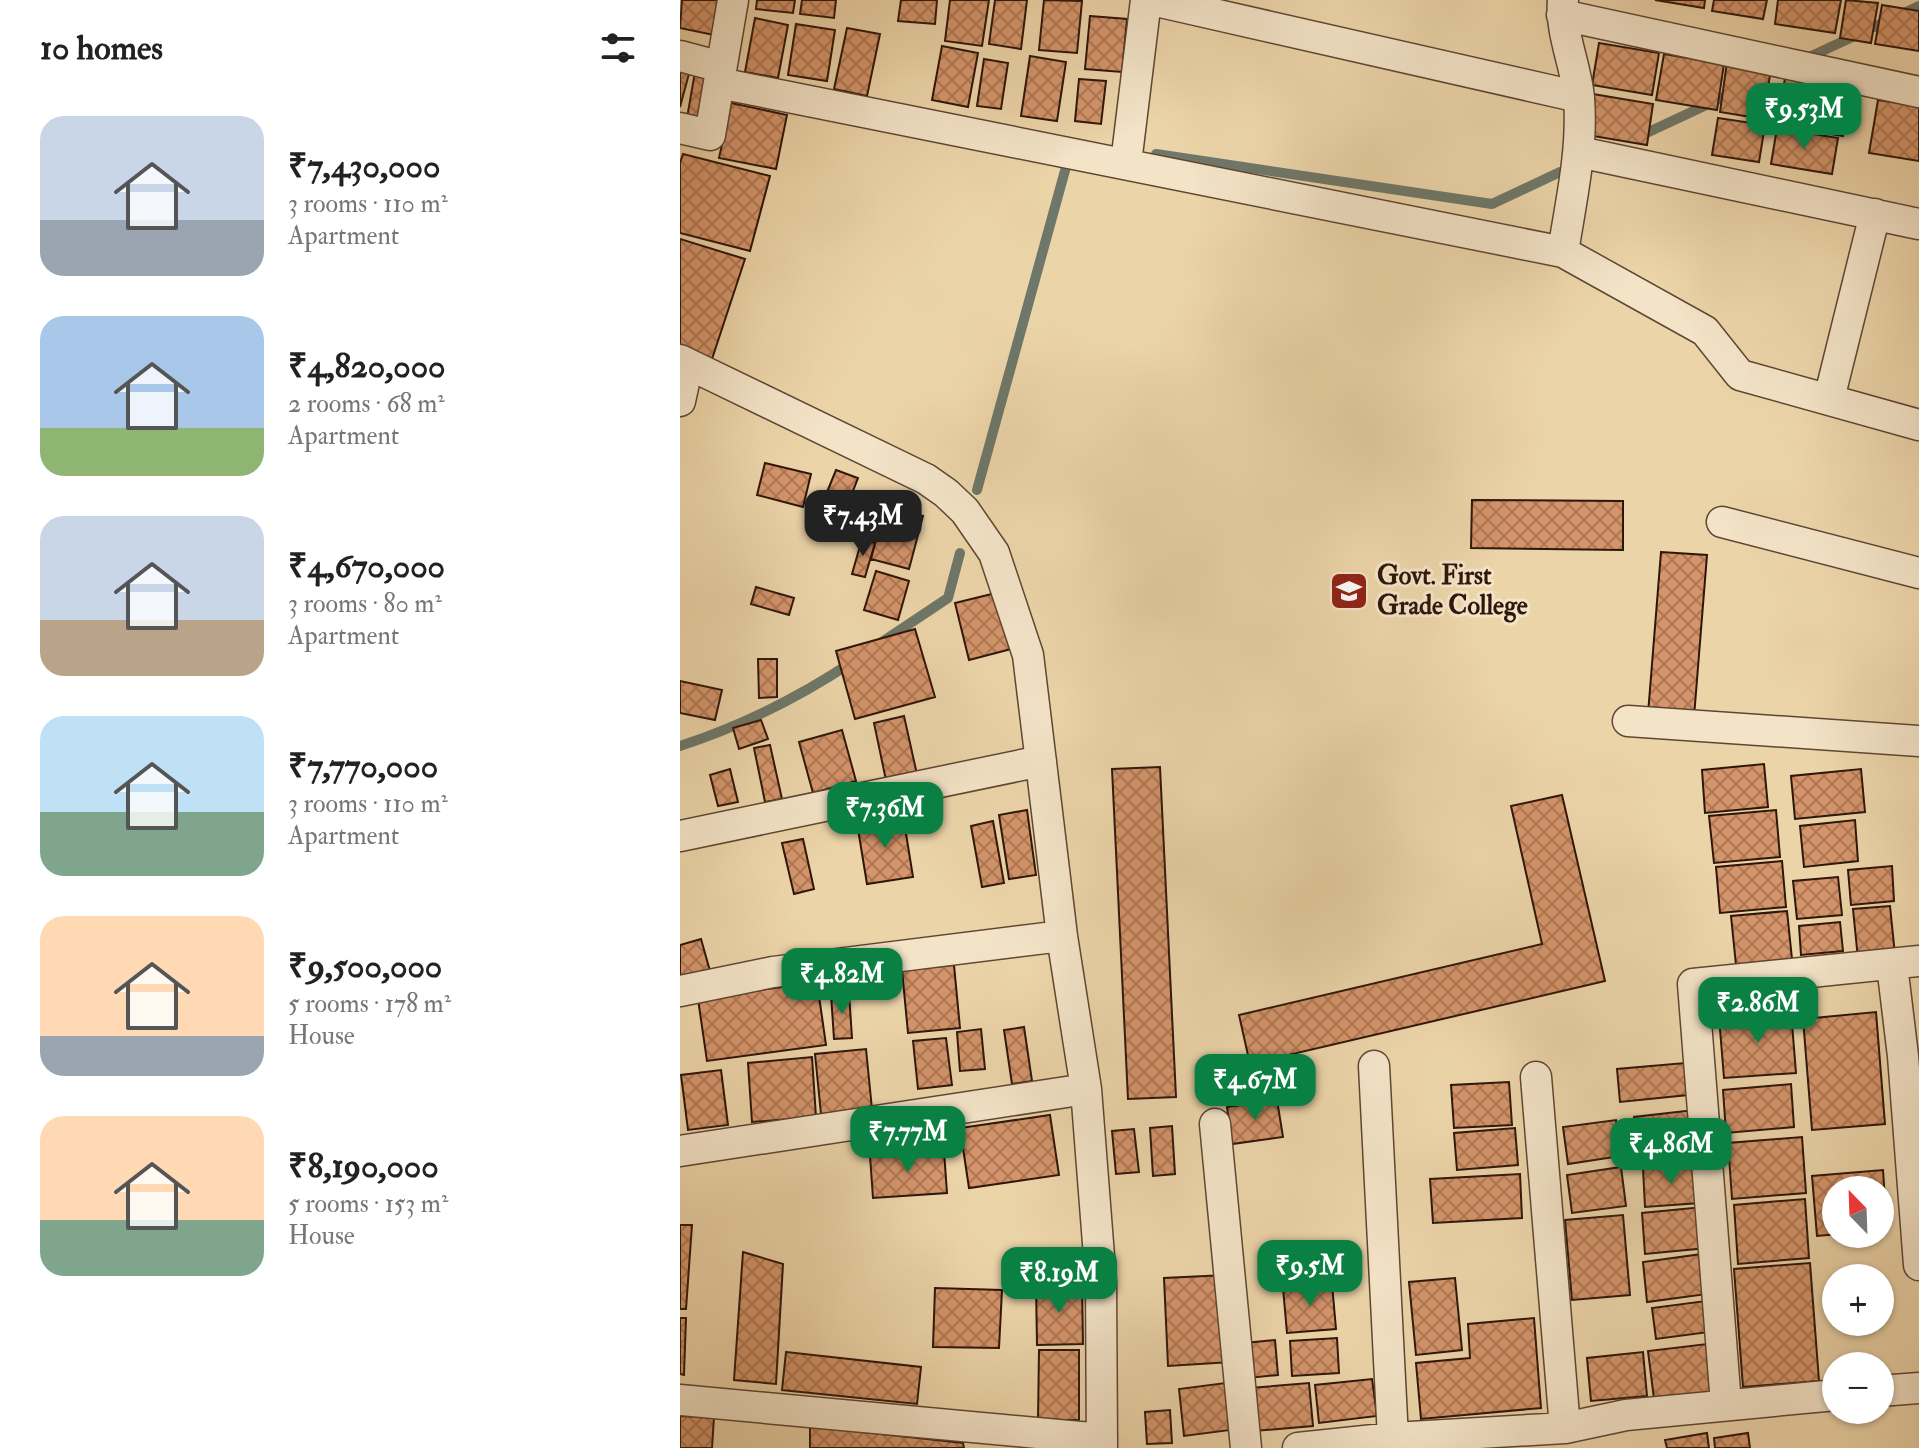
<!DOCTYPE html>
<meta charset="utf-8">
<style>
:root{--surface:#fff;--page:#f6f6f6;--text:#222;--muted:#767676;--accent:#0b8043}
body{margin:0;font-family:"IM FELL Double Pica",serif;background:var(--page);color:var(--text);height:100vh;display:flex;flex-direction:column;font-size:30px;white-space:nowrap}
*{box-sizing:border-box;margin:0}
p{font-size:26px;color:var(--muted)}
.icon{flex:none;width:44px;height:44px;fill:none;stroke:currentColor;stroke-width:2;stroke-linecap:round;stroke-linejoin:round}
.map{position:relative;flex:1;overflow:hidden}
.sheet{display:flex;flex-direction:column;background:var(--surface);width:680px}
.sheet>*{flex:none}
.needle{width:52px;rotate:337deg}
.tools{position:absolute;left:1142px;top:1176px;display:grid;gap:16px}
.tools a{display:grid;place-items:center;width:72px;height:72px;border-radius:50%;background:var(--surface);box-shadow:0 2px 6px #0004;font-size:40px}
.price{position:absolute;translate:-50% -68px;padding:0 18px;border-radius:16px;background:var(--accent);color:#fff;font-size:26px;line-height:52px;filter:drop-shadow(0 2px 4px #0008)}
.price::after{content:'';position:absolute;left:50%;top:48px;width:24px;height:18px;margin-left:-12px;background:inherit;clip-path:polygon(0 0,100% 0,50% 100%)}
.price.active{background:#222;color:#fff}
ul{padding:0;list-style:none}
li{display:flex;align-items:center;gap:24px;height:200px;padding:0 40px}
li span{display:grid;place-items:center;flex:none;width:224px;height:160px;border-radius:24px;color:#555}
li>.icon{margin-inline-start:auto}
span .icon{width:96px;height:96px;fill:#fffc;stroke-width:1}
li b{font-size:34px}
h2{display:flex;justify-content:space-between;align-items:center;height:96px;padding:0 40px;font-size:34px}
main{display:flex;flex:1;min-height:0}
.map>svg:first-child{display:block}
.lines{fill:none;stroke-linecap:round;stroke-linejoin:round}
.stream{stroke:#6e7769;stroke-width:10}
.building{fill:url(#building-cross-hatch);stroke:#2e160a;stroke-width:2}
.street-casing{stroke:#5e4632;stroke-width:33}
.street{stroke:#f3e3c7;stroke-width:30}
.labels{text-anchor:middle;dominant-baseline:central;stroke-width:6;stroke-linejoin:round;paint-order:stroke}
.poi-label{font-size:26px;font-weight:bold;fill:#2e160a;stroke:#f3e3c7;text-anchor:start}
</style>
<main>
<section class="sheet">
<h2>10 homes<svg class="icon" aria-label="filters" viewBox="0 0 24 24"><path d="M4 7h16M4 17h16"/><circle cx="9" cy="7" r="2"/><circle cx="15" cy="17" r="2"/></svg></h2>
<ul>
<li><span style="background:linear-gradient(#c9d6e8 65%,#9aa5b1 0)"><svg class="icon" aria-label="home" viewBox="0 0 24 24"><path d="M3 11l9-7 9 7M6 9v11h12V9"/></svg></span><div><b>₹7,430,000</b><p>3 rooms · 110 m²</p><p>Apartment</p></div></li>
<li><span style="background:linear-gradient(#a9c7e8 70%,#8fb573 0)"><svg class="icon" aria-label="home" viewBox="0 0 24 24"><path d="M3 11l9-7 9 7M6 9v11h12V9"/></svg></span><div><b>₹4,820,000</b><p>2 rooms · 68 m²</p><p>Apartment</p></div></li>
<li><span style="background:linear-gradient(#c9d6e8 65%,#b9a48a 0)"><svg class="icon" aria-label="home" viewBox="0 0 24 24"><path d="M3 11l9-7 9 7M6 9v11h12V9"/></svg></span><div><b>₹4,670,000</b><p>3 rooms · 80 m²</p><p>Apartment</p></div></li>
<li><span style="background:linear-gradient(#bfe0f5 60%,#7fa58c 0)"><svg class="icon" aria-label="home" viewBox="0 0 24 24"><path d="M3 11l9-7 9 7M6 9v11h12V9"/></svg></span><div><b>₹7,770,000</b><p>3 rooms · 110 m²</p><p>Apartment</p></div></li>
<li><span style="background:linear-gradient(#ffd9b3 75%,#9aa5b1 0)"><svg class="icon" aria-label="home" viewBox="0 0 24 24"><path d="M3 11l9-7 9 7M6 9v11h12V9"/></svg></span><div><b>₹9,500,000</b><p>5 rooms · 178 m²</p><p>House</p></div></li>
<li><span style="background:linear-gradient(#ffd9b3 65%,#7fa58c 0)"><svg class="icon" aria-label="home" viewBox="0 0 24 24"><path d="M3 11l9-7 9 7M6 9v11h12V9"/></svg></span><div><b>₹8,190,000</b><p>5 rooms · 153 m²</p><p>House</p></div></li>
</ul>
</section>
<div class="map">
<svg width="1239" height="1448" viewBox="0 0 1239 1448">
<defs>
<pattern id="building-cross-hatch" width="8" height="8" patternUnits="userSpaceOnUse" patternTransform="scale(2)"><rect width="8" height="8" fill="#d5946a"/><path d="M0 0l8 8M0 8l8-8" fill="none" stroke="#ad7855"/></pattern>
</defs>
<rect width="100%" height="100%" fill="#ecd4a9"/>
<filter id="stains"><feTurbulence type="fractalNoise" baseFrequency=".0025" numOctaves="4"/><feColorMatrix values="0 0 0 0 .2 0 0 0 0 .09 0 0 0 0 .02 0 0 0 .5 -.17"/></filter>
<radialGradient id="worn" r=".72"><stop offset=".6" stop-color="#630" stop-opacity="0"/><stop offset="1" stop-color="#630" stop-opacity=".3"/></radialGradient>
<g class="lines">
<path class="stream" d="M1125 59 1239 6
M958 137 1052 93
M476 154 812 204 880 172
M297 490 389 156
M202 642 268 598 280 553
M0 746C61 726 118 698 172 662"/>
</g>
<path class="building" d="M2 0H45L39 36 0 28Z
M77 0H115L113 13 76 9Z
M122 0H156L154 18 120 14Z
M221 0H257L255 24 218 21Z
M270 0H309L302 46 265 41Z
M315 0H347L341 49 309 44Z
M364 0 402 1 397 53 359 50Z
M975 0H1025L1024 8Z
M1034 0H1087L1083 19 1032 11Z
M1098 0H1161L1155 33 1095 24Z
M1166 0 1198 3 1191 43 1160 38Z
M1202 5 1239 11V51L1195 44Z
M410 16 447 19 442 72 405 69Z
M75 18 108 25 98 78 65 72Z
M116 24 155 30 147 81 108 75Z
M167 28 200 34 187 96 154 89Z
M919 43 979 53 972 95 912 85Z
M262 46 298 53 288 107 252 100Z
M984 54 1044 64 1037 110 976 100Z
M350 56 386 62 377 121 341 116Z
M304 59 328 63 321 109 297 106Z
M1047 62 1091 69 1083 119 1040 112Z
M16 66 38 71 20 128 7 118Z
M0 68 10 70 0 107Z
M1105 78 1171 89 1163 136 1097 125Z
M399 79 426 81 421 124 395 121Z
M913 94 973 104 967 145 907 135Z
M1198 100 1239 106V161L1189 153Z
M51 103 107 115 96 169 39 158Z
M1038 118 1085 125 1079 162 1032 155Z
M1097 128 1158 138 1152 174 1091 164Z
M3 154 90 176 70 251 0 233V163Z
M0 239 65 259 32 359 0 349Z
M85 463 131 474 123 507 77 495Z
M156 470 178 478 167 506 145 497Z
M792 500 943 501V550L791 548Z
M205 506 243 516 229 569 191 559Z
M182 539 195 543 185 577 172 574Z
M981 552 1027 555 1014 717 968 714Z
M196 571 229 581 218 620 184 610Z
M76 587 114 598 109 615 71 604Z
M320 592 335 648 289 660 275 603Z
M235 629 255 697 175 719 156 651Z
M78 659H97V697L79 698Z
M0 681 42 690 35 720 0 713Z
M224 716 238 779 207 785 194 723Z
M81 720 88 739 59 749 53 728Z
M162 730 176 781 133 793 119 742Z
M90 745 102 799 85 802 74 748Z
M1084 764 1088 807 1025 813 1022 770Z
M480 767 496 1097 448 1099 432 769Z
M50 769 58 802 38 806 30 775Z
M1181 769 1185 812 1115 819 1111 776Z
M882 795 925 981 570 1064 559 1015 862 944 831 806Z
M347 810 356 875 329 879 319 815Z
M1096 810 1100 857 1034 863 1029 816Z
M223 815 233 877 187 884 177 823Z
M1175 820 1178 861 1124 867 1120 826Z
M313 821 324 883 302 887 291 826Z
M123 839 134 889 114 894 102 843Z
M1102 861 1106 907 1040 913 1036 867Z
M1212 866 1214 901 1171 905 1168 870Z
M1158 877 1162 915 1117 919 1113 881Z
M1210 906 1215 955 1178 959 1173 909Z
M1107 911 1112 959 1056 965 1051 916Z
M1160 922 1163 951 1121 955 1119 926Z
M21 939 30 971 0 979V945Z
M274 965 280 1028 228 1033 222 970Z
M137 982 146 1045 27 1061 18 999Z
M169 993 172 1038 154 1039 151 994Z
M1111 1011 1116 1073 1044 1078 1039 1017Z
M1196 1012 1205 1124 1132 1130 1123 1019Z
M344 1027 352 1081 332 1084 324 1030Z
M301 1029 305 1069 280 1071 277 1032Z
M266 1038 272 1085 238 1089 233 1041Z
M186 1049 192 1109 141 1114 135 1054Z
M132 1057 136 1117 72 1122 68 1063Z
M1005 1063 1008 1095 940 1102 937 1069Z
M41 1070 48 1125 8 1130 1 1075Z
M829 1082 832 1125 774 1128 771 1085Z
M1111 1084 1114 1127 1046 1133 1043 1090Z
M597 1100 603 1137 552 1144 547 1107Z
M1014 1110 1020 1155 958 1162 954 1117Z
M370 1115 379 1175 289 1188 280 1128Z
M936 1120 941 1156 888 1164 883 1127Z
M492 1126 495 1174 473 1176 470 1128Z
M835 1128 838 1165 777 1170 774 1133Z
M454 1129 459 1172 436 1174 432 1131Z
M1122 1137 1126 1193 1052 1199 1048 1143Z
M264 1151 267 1193 193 1198 190 1156Z
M1017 1164 1020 1203 965 1207 963 1169Z
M941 1167 946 1206 892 1213 887 1175Z
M1203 1170 1207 1230H1200V1190H1156L1158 1234 1137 1236 1132 1176Z
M840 1174 842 1218 753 1223 750 1179Z
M1125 1199 1129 1258 1058 1264 1054 1205Z
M1023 1207 1027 1248 965 1254 962 1213Z
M943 1215 950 1295 892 1300 885 1220Z
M0 1225H12L6 1309H0Z
M63 1252 103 1264 96 1384 54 1380Z
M1022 1254 1027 1294 967 1302 963 1262Z
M1130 1263 1139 1381 1063 1387 1054 1269Z
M546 1275 551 1362 488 1366 484 1278Z
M775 1278 782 1350 736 1355 729 1282Z
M652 1284 656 1329 607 1333 603 1288Z
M356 1285H402L403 1344 357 1345Z
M255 1288 322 1290 319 1348 253 1347Z
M1033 1300 1037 1331 976 1339 972 1308Z
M0 1318H6L4 1375 0 1374Z
M854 1318 861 1408 741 1419 736 1363 790 1358 788 1324Z
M657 1338 659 1373 612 1376 610 1341Z
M595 1340 598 1375 568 1378 565 1343Z
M1027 1344 1033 1392 974 1399 968 1351Z
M359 1350H399V1420H358Z
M106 1352 241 1367 237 1404 102 1390Z
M963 1352 967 1396 911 1401 907 1358Z
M692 1379 697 1416 639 1423 635 1385Z
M553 1382 558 1429 504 1436 499 1389Z
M629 1383 633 1426 574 1431 570 1388Z
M490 1410 492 1443 467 1444 465 1412Z
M0 1416 34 1417 32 1448H0Z
M130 1426 283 1443 284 1448H130Z
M1027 1433 1029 1448H987L985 1440Z
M1068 1433 1070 1448H1035L1034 1438Z"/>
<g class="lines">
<g class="street-casing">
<path id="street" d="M472 0 899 97
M883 0C880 33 896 65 899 98 903 149 891 201 883 252
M882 15 1239 92
M0 56 41 67
M39 83 883 252 1025 331 1060 375 1239 425
M0 128 30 135 53 0
M899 152 1239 224
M446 163 466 0
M0 360 246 479 266 493 285 511 314 553 348 655 382 936 406 1089 421 1282 422 1448
M1149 399 1195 214
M0 401 8 364
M1042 522 1239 573
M948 721 1239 741
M0 836 361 761
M1212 965 1223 1056 1239 1265
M0 991 93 972 382 936
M694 1066 713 1438
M856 1077 885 1428
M535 1124 566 1448
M0 1151 406 1089
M1200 1391 1239 1388
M0 1400 422 1439
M1046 1404 1013 984 1239 961
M618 1448 713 1438 885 1428 946 1415 1156 1395"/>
</g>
<use href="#street" class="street"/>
</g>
<defs>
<g id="university-square" transform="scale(2)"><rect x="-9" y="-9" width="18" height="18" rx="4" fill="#8f2418" stroke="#f3e3c7"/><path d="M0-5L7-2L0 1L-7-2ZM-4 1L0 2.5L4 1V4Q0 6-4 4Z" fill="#fff"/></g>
</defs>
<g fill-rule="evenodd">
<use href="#university-square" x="669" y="591"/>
</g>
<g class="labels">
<g class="poi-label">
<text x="697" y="576">Govt. First<tspan x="697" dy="30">Grade College</tspan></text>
</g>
</g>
<rect width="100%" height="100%" filter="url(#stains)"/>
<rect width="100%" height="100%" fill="url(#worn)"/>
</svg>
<div class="tools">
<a><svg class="needle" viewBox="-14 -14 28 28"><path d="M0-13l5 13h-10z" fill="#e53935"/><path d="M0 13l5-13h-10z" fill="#767676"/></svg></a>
<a>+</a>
<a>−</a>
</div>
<b class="price" style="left:1124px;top:151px">₹9.53M</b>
<b class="price active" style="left:183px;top:558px">₹7.43M</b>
<b class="price" style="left:205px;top:850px">₹7.36M</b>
<b class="price" style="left:162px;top:1016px">₹4.82M</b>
<b class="price" style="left:1078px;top:1045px">₹2.86M</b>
<b class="price" style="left:575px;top:1122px">₹4.67M</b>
<b class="price" style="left:228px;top:1174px">₹7.77M</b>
<b class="price" style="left:991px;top:1186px">₹4.86M</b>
<b class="price" style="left:630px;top:1308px">₹9.5M</b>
<b class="price" style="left:379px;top:1315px">₹8.19M</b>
</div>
</main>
